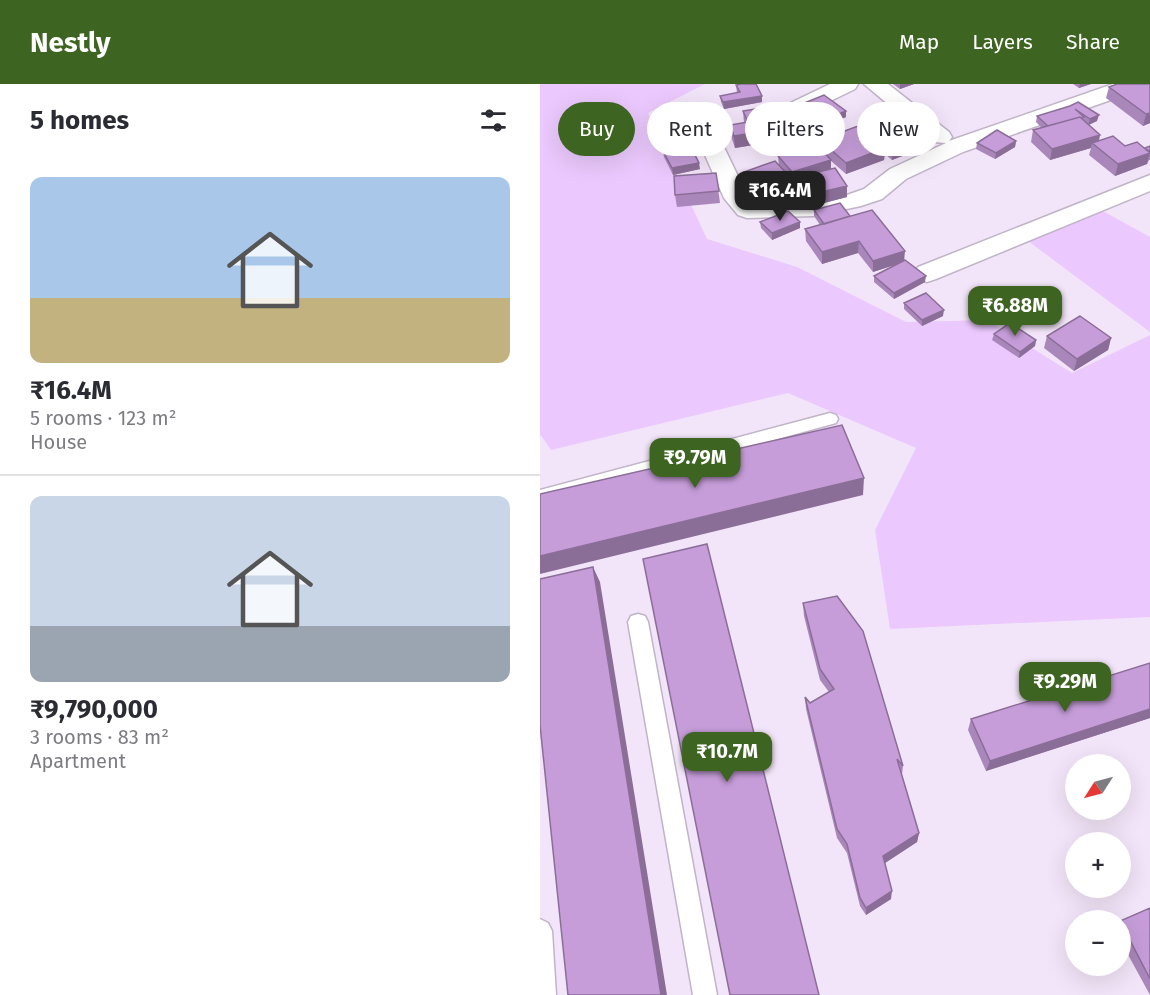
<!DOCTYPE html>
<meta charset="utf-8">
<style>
:root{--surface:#fff;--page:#f2f2f3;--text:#2b2b33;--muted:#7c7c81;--line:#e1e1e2;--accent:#3d6420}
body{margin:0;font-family:"Fira Sans",sans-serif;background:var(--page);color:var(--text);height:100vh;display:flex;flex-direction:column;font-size:22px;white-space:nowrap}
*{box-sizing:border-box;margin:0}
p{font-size:20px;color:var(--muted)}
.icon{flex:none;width:33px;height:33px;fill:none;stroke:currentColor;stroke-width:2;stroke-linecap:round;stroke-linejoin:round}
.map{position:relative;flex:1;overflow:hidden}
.panel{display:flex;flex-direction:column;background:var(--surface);width:540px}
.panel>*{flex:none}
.banner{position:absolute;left:18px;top:18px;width:501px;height:54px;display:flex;gap:12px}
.needle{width:39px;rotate:234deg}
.tools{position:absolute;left:525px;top:670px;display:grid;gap:12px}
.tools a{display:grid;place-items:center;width:66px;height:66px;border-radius:50%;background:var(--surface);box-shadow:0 6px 24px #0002;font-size:30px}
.price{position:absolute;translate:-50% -51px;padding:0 14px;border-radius:12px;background:var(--accent);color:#fff;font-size:20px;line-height:39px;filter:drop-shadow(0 2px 3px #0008)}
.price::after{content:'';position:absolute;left:50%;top:36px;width:18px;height:14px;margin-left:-9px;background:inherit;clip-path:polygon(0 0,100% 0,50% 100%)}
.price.active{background:#222;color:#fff}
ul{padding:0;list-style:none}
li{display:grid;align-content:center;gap:12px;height:318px;padding:0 30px}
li+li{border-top:2px solid var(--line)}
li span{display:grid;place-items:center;height:186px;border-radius:12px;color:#555}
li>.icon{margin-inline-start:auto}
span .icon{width:108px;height:108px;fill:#fffc;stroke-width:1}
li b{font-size:26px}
h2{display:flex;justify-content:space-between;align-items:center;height:72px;padding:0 30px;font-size:26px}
.chip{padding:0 21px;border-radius:27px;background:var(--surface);box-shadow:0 6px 24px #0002;font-size:21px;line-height:54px}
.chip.active{background:var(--accent);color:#fff}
header{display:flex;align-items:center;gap:36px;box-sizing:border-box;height:84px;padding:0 30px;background:var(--accent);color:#fff}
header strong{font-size:28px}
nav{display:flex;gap:33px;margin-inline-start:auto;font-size:21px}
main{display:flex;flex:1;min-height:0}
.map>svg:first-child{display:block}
.green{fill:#ebc8fd}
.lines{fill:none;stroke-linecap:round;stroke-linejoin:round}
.lane-casing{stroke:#c0b4c7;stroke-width:3}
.street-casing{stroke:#c0b4c7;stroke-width:3}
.lane{fill:#fff;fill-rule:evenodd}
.street{fill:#fff;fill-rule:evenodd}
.wall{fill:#aa87bb}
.shaded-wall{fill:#8b6e98}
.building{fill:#c69dd9;stroke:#8b6e98;stroke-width:1.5}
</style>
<header>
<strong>Nestly</strong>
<nav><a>Map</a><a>Layers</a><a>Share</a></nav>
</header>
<main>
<section class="panel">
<h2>5 homes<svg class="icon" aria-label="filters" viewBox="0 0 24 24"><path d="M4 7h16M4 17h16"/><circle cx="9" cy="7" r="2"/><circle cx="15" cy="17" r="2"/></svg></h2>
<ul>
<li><span style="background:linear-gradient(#a9c7e8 65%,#c2b280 0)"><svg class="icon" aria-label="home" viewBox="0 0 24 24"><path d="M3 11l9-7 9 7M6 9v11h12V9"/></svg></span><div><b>₹16.4M</b><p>5 rooms · 123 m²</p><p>House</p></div></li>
<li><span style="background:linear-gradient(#c9d6e8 70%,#9aa5b1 0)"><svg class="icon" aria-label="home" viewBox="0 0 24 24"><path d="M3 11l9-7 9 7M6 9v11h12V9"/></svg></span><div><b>₹9,790,000</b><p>3 rooms · 83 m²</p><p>Apartment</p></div></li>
</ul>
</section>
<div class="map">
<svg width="610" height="911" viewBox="0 0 610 911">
<rect width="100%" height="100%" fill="#f3e5f9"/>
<path class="green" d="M0 0H165L108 29 167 155 257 183 366 238 447 236 532 289 610 251V533L350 545 335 446 376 364 248 309 11 366 0 350Z
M550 120 610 153V248L480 151Z"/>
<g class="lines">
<g class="lane-casing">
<path id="lane" d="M290 329 296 331 298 335 296 339 0 420V406Z
M98 530 105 532 108 538 177 911H153L88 538 91 532Z
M0 835 8 839 12 847 16 911H0Z"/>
</g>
<g class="street-casing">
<path id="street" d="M290 0H318L315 5 260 32 252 34 244 32 241 27 244 22Z
M324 0H348L409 48 412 53 409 57 573 0H605L602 5 423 68 366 95 342 115 321 122 273 132 207 134 198 131 184 114 149 35 152 30 160 28 168 30 207 111 214 118H273L307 111 324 105 350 85 406 59 393 58Z
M610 91V107L396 195 387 198 378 195 374 189 378 183Z"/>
</g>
<use href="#lane" class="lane"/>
<use href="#street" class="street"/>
</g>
<path class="wall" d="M353 0H374L360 5Z
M533 0H551L539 4Z
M610 0V39L603 42 566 14 569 3Z
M196 1 222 18 184 25 181 18 180 12 197 9Z
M262 20 306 33 284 42 262 26Z
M530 22 557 37 549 41 560 51 559 57 605 64 610 62V76H609L607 80 575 92 549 71 551 64 510 76 491 58 493 46 502 44 496 38 497 32Z
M367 24 397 47 396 59 352 76 345 70 344 76 306 90 290 76 291 85 307 102V113L265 124 253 105V100L249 95V97L218 108 204 95V88L239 82 238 72 280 64V56Z
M203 27 237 45 238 57 195 64 191 52 190 41 204 39Z
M476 57 475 63 455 75 436 65 437 59Z
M123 67 160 85 133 91 124 73Z
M176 89 180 119 137 123 135 111Z
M274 126 310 132 364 176 385 198 354 215 334 198V192L354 181 333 188 318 169 282 180 266 157 265 145 280 141 274 132Z
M220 138 260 144 232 156 221 144Z
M364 219 403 232 382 242 364 225Z
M454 250 496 256 495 262 479 274 452 256Z
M507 252 571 254 568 266 534 287 504 264Z
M263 519 363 682 362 691 379 749 377 758 345 779 351 815 326 831 320 822 307 769 297 754 266 625 265 613 270 619 289 608 280 596 264 532Z
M610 579V634L446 687 428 646 431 635Z
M610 824V911L580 856V837Z"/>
<path class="shaded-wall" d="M360 0H374L360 5Z
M540 0H551L539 4Z
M222 12V18L184 25 183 18Z
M306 27V33L284 42V36Z
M610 29V39L603 42 606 30Z
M559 31 557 37 548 41 550 35Z
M237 45 238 57 195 64 194 52Z
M397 47 396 59 352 76 353 64Z
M560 51 557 62 552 59 551 64 510 76 512 65Z
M476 57 475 63 455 75 456 69Z
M345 64 344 76 306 90V79Z
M610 69 607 80 575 92 578 80Z
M291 76V88L252 94V100V88Z
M159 79 160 85 133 91 132 84Z
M248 91 249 97 218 108V102Z
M307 102V113L265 124 264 112Z
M260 138V144L232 156V149Z
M319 157 318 169 282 180V168Z
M365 167 364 178 333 188V177Z
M386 192 385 198 354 215V209Z
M404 226 403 232 382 242V236Z
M571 254 568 266 534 287 537 275Z
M496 256 495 262 479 274 480 268Z
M324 394 323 411 0 490V472Z
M53 483 60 498 127 911H121Z
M610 625V634L446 687 450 677Z
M379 749 377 758 342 781 343 772Z
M352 807 351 815 326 831V824Z"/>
<path class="building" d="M201 0H216L222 12 183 18 180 12 200 8 196 1Z
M577 0H610V29L606 30 569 3Z
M284 11 306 27 284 36 262 20Z
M538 18 559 31 550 35 535 25 544 33 541 34 540 33 508 42 497 32 530 22Z
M227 23 237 45 194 52 190 41 208 38 203 27Z
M367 24 397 47 353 64 330 45 324 47 345 64 306 79 280 56Z
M540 33 560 51 512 65 493 46Z
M457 46 476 57 456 69 437 59Z
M573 52 585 62 597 58 610 69 578 80 552 59Z
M150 61 159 79 132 84 123 67Z
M277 61 291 76 252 88 238 72Z
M610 62V68L605 64Z
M235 77 248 91 218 102 204 88Z
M295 84 307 102 264 112 252 94Z
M176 89 179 107 135 111 134 92Z
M300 119 310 132 284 140 274 126Z
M332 126 365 167 333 177 319 157 282 168 265 145Z
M248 127 260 138 232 149 220 138Z
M365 176 386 192 354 209 334 192Z
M386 209 404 226 382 236 364 219Z
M540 232 571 254 537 275 507 252Z
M470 239 496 256 480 268 454 250Z
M302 341 324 394 0 472V410Z
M167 460 279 911H190L103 475Z
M53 483 121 911H28L0 641V495Z
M297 512 323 547 363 682 357 675 379 749 343 772 352 807 326 824 320 814 307 760 297 745 265 613 270 619 294 605 280 585 263 519Z
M610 579V625L450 677 431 635Z
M610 824V895L580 837Z"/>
</svg>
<div class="tools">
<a><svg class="needle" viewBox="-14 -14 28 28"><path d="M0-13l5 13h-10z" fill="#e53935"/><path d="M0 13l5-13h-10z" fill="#7c7c81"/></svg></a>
<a>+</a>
<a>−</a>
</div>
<b class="price active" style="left:240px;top:138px">₹16.4M</b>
<b class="price" style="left:475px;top:253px">₹6.88M</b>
<b class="price" style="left:155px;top:405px">₹9.79M</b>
<b class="price" style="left:525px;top:629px">₹9.29M</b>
<b class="price" style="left:187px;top:699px">₹10.7M</b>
<div class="banner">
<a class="chip active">Buy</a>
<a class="chip">Rent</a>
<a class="chip">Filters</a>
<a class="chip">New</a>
</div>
</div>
</main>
